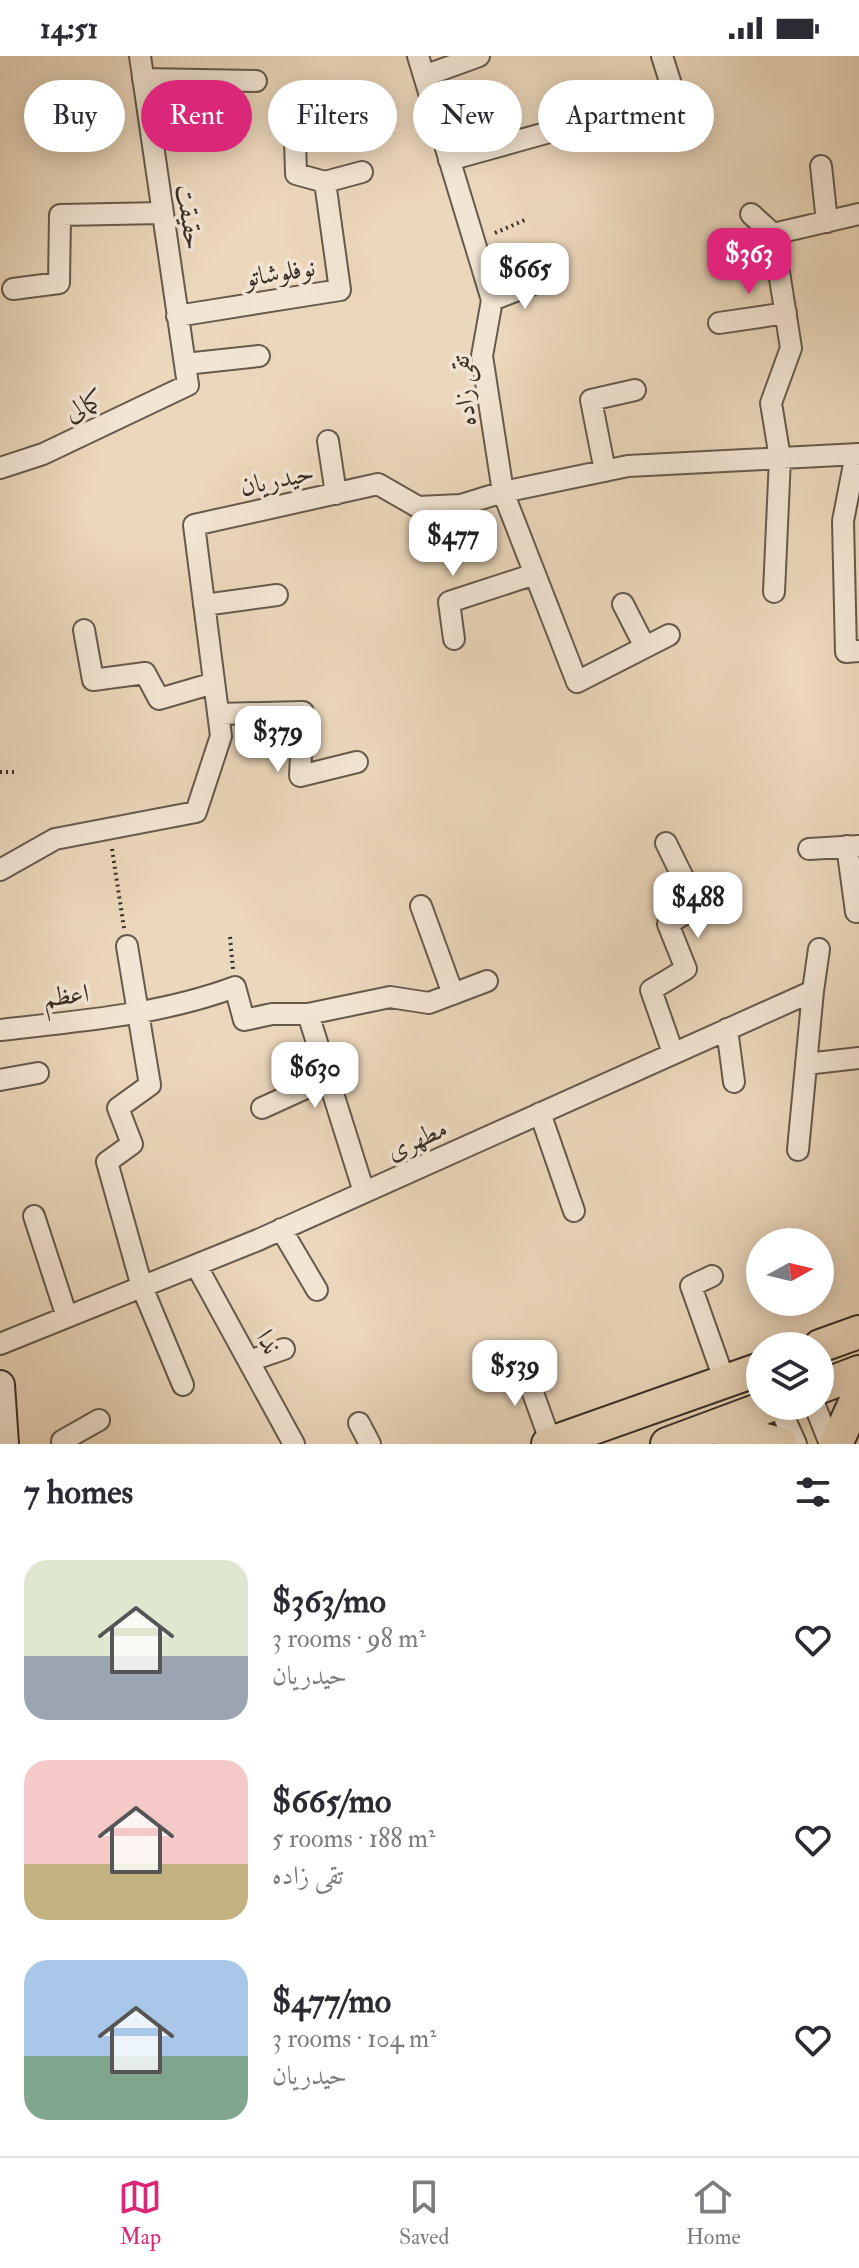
<!DOCTYPE html>
<meta charset="utf-8">
<style>
:root{--surface:#fff;--page:#f2f2f3;--text:#2b2b33;--muted:#7c7c81;--line:#e1e1e2;--accent:#db2777}
body{margin:0;font-family:"IM FELL Double Pica",Amiri,serif;background:var(--page);color:var(--text);height:100vh;display:flex;flex-direction:column;font-size:30px;white-space:nowrap}
*{box-sizing:border-box;margin:0}
p{font-size:26px;color:var(--muted)}
.icon{flex:none;width:44px;height:44px;fill:none;stroke:currentColor;stroke-width:2;stroke-linecap:round;stroke-linejoin:round}
.map{position:relative;height:1388px;overflow:hidden}
.sheet{display:flex;flex-direction:column;background:var(--surface);flex:1}
.sheet>*{flex:none}
.top-card{position:absolute;left:24px;top:24px;width:812px;height:72px;display:flex;gap:16px}
.needle{width:52px;rotate:82deg}
.buttons{position:absolute;left:746px;top:1172px;display:grid;gap:16px}
.buttons a{display:grid;place-items:center;width:88px;height:88px;border-radius:50%;background:var(--surface);box-shadow:0 4px 20px #0003;font-size:40px}
.price{position:absolute;translate:-50% -68px;padding:0 18px;border-radius:16px;background:#fff;color:#222;font-size:26px;line-height:52px;filter:drop-shadow(0 2px 4px #0008)}
.price::after{content:'';position:absolute;left:50%;top:48px;width:24px;height:18px;margin-left:-12px;background:inherit;clip-path:polygon(0 0,100% 0,50% 100%)}
.price.on{background:var(--accent);color:#fff}
ul{padding:0;list-style:none}
li{display:flex;align-items:center;gap:24px;height:200px;padding:0 24px}
li span{display:grid;place-items:center;flex:none;width:224px;height:160px;border-radius:24px;color:#555}
li>.icon{margin-inline-start:auto}
span .icon{width:96px;height:96px;fill:#fffc;stroke-width:1}
li b{font-size:34px}
h2{display:flex;justify-content:space-between;align-items:center;height:96px;padding:0 24px;font-size:34px}
.pill{padding:0 28px;border-radius:36px;background:var(--surface);box-shadow:0 4px 20px #0003;font-size:28px;line-height:72px}
.pill.on{background:var(--accent);color:#fff}
.status{display:flex;justify-content:space-between;align-items:center;height:56px;padding:0 40px;background:var(--surface);direction:ltr}
.status svg{height:22px;fill:currentColor}
.tab-bar{display:flex;justify-content:space-around;align-items:center;height:112px;border-top:2px solid var(--line);background:var(--surface);font-size:22px;color:var(--muted)}
.tab-bar a{display:grid;justify-items:center;gap:4px}
.tab-bar .on{color:var(--accent)}
.map>svg:first-child{display:block}
.lines{fill:none;stroke-linecap:round;stroke-linejoin:round}
.street-casing{stroke:#665a4c;stroke-width:24}
.secondary-casing{stroke:#3a3027;stroke-width:32}
.primary-casing{stroke:#3a3027;stroke-width:36}
.path{stroke:#3a3027;stroke-width:4;stroke-dasharray:2 4;stroke-linecap:butt}
.street{stroke:#f2e5d3;stroke-width:20}
.secondary{stroke:#f2e5d3;stroke-width:28}
.primary{stroke:#ebd7bb;stroke-width:32}
.labels{text-anchor:middle;dominant-baseline:central;stroke-width:7;stroke-linejoin:round;paint-order:stroke}
.street-label{font-size:26px;fill:#3a3027;stroke:#f2e5d3}
</style>
<div class="status"><b>14:51</b><svg viewBox="0 0 49 12"><path d="M0 12V9h3v3zM5 12V6h3v6zM10 12V3h3v9zM15 12V0h3v12zM26 1h20v11H26zM47 4h2v5h-2z"/></svg></div>
<div class="map">
<svg width="859" height="1388" viewBox="0 0 859 1388">
<rect width="100%" height="100%" fill="#ebd7bb"/>
<filter id="stains"><feTurbulence type="fractalNoise" baseFrequency=".0025" numOctaves="4"/><feColorMatrix values="0 0 0 0 .2 0 0 0 0 .09 0 0 0 0 .02 0 0 0 .5 -.17"/></filter>
<radialGradient id="worn" r=".72"><stop offset=".6" stop-color="#630" stop-opacity="0"/><stop offset="1" stop-color="#630" stop-opacity=".3"/></radialGradient>
<g class="lines">
<g class="street-casing">
<path id="street" d="M418 0 492 244 482 300 503 436 577 626 669 579
M424 20 479 0
M143 23 256 25
M295 84 296 118 325 126
M449 104 675 41 662 0
M821 110 827 166
M751 158 773 178
M13 233 59 227 60 159 162 157
M492 244 541 225
M177 260 340 234 325 126 362 116
M719 267 786 257
M185 308 259 300
M328 385 336 438
M856 398 843 465 846 596 859 595
M0 412 43 398 188 329 140 0
M605 415 591 344 635 334
M774 536 780 402 771 347 791 292 773 178 859 158
M623 548 645 591
M204 549 277 539
M84 574 93 624 145 617 159 643 214 627
M454 583 449 546 535 518
M218 658 303 656 300 720 357 706
M666 787 697 850 668 868 686 913 651 934 673 997
M847 790 856 856
M809 793 859 790
M0 814 55 783 196 756 221 680 194 469 378 428 418 451 461 449 503 436 628 410 859 398
M421 850 453 938
M127 890 150 1029 118 1052 132 1088 107 1106 142 1231 183 1329
M308 958 364 1136
M727 973 734 1026
M0 974C79 965 160 959 235 931L244 964 272 958H308L390 941 429 947 487 925
M806 1008 859 1002
M0 1024 38 1017
M262 1052 328 1022
M540 1057 574 1155
M798 1094 813 935
M34 1160 67 1261
M281 1173 317 1234
M196 1209 294 1388
M712 1220 691 1230 725 1326
M0 1288 258 1184 813 935 819 893
M520 1301 551 1387
M249 1305 284 1293
M779 1350 796 1388
M815 1350 830 1388
M359 1367 370 1388
M64 1388 62 1385 99 1364"/>
</g>
<g class="secondary-casing">
<path id="secondary" d="M0 1329 4 1388"/>
</g>
<g class="primary-casing">
<path id="primary" d="M820 1290 859 1276
M820 1331 859 1316
M714 1371 781 1388
M548 1388 760 1313
M667 1388 769 1350
M836 1388 859 1338"/>
</g>
<path class="path" d="M495 177 527 163
M0 716H18
M112 793 124 872
M230 881 233 913"/>
<use href="#street" class="street"/>
<use href="#secondary" class="secondary"/>
<use href="#primary" class="primary"/>
</g>
<g class="labels">
<g class="street-label">
<text transform="translate(189 161) rotate(82)">حقیقت</text>
<text transform="translate(280 217) rotate(-9)">نوفلوشاتو</text>
<text transform="translate(464 335) rotate(-96)">تقی زاده</text>
<text transform="translate(84 350) rotate(-26)">کمالی</text>
<text transform="translate(277 424) rotate(-12)">حیدریان</text>
<text transform="translate(66 940) rotate(-7)">اعظم</text>
<text transform="translate(417 1084) rotate(-24)">مطهری</text>
<text transform="translate(268 1286) rotate(61)">ندا</text>
</g>
</g>
<rect width="100%" height="100%" filter="url(#stains)"/>
<rect width="100%" height="100%" fill="url(#worn)"/>
</svg>
<div class="buttons">
<a><svg class="needle" viewBox="-14 -14 28 28"><path d="M0-13l5 13h-10z" fill="#e53935"/><path d="M0 13l5-13h-10z" fill="#7c7c81"/></svg></a>
<a><svg class="icon" aria-label="layers" viewBox="0 0 24 24"><path d="M12 4l9 5-9 5-9-5zM3 14l9 5 9-5"/></svg></a>
</div>
<b class="price on" style="left:749px;top:240px">$363</b>
<b class="price" style="left:525px;top:255px">$665</b>
<b class="price" style="left:453px;top:522px">$477</b>
<b class="price" style="left:278px;top:718px">$379</b>
<b class="price" style="left:698px;top:884px">$488</b>
<b class="price" style="left:315px;top:1054px">$630</b>
<b class="price" style="left:515px;top:1352px">$539</b>
<div class="top-card">
<a class="pill">Buy</a>
<a class="pill on">Rent</a>
<a class="pill">Filters</a>
<a class="pill">New</a>
<a class="pill">Apartment</a>
</div>
</div>
<section class="sheet">
<h2>7 homes<svg class="icon" aria-label="filters" viewBox="0 0 24 24"><path d="M4 7h16M4 17h16"/><circle cx="9" cy="7" r="2"/><circle cx="15" cy="17" r="2"/></svg></h2>
<ul>
<li><span style="background:linear-gradient(#dfe7d0 60%,#9aa5b1 0)"><svg class="icon" aria-label="home" viewBox="0 0 24 24"><path d="M3 11l9-7 9 7M6 9v11h12V9"/></svg></span><div><b>$363/mo</b><p>3 rooms · 98 m²</p><p>حیدریان</p></div><svg class="icon" aria-label="heart" viewBox="0 0 24 24"><path d="M12 20l-8-8c-3-5 5-10 8-4 3-6 11-1 8 4z"/></svg></li>
<li><span style="background:linear-gradient(#f6c9c9 65%,#c2b280 0)"><svg class="icon" aria-label="home" viewBox="0 0 24 24"><path d="M3 11l9-7 9 7M6 9v11h12V9"/></svg></span><div><b>$665/mo</b><p>5 rooms · 188 m²</p><p>تقی زاده</p></div><svg class="icon" aria-label="heart" viewBox="0 0 24 24"><path d="M12 20l-8-8c-3-5 5-10 8-4 3-6 11-1 8 4z"/></svg></li>
<li><span style="background:linear-gradient(#a9c7e8 60%,#7fa58c 0)"><svg class="icon" aria-label="home" viewBox="0 0 24 24"><path d="M3 11l9-7 9 7M6 9v11h12V9"/></svg></span><div><b>$477/mo</b><p>3 rooms · 104 m²</p><p>حیدریان</p></div><svg class="icon" aria-label="heart" viewBox="0 0 24 24"><path d="M12 20l-8-8c-3-5 5-10 8-4 3-6 11-1 8 4z"/></svg></li>
</ul>
</section>
<nav class="tab-bar">
<a class="on"><svg class="icon" aria-label="map" viewBox="0 0 24 24"><path d="M3 6l6-2 6 2 6-2v14l-6 2-6-2-6 2zM9 4v14M15 6v14"/></svg>Map</a>
<a><svg class="icon" aria-label="saved" viewBox="0 0 24 24"><path d="M7 4h10v16l-5-4-5 4z"/></svg>Saved</a>
<a><svg class="icon" aria-label="home" viewBox="0 0 24 24"><path d="M3 11l9-7 9 7M6 9v11h12V9"/></svg>Home</a>
</nav>
